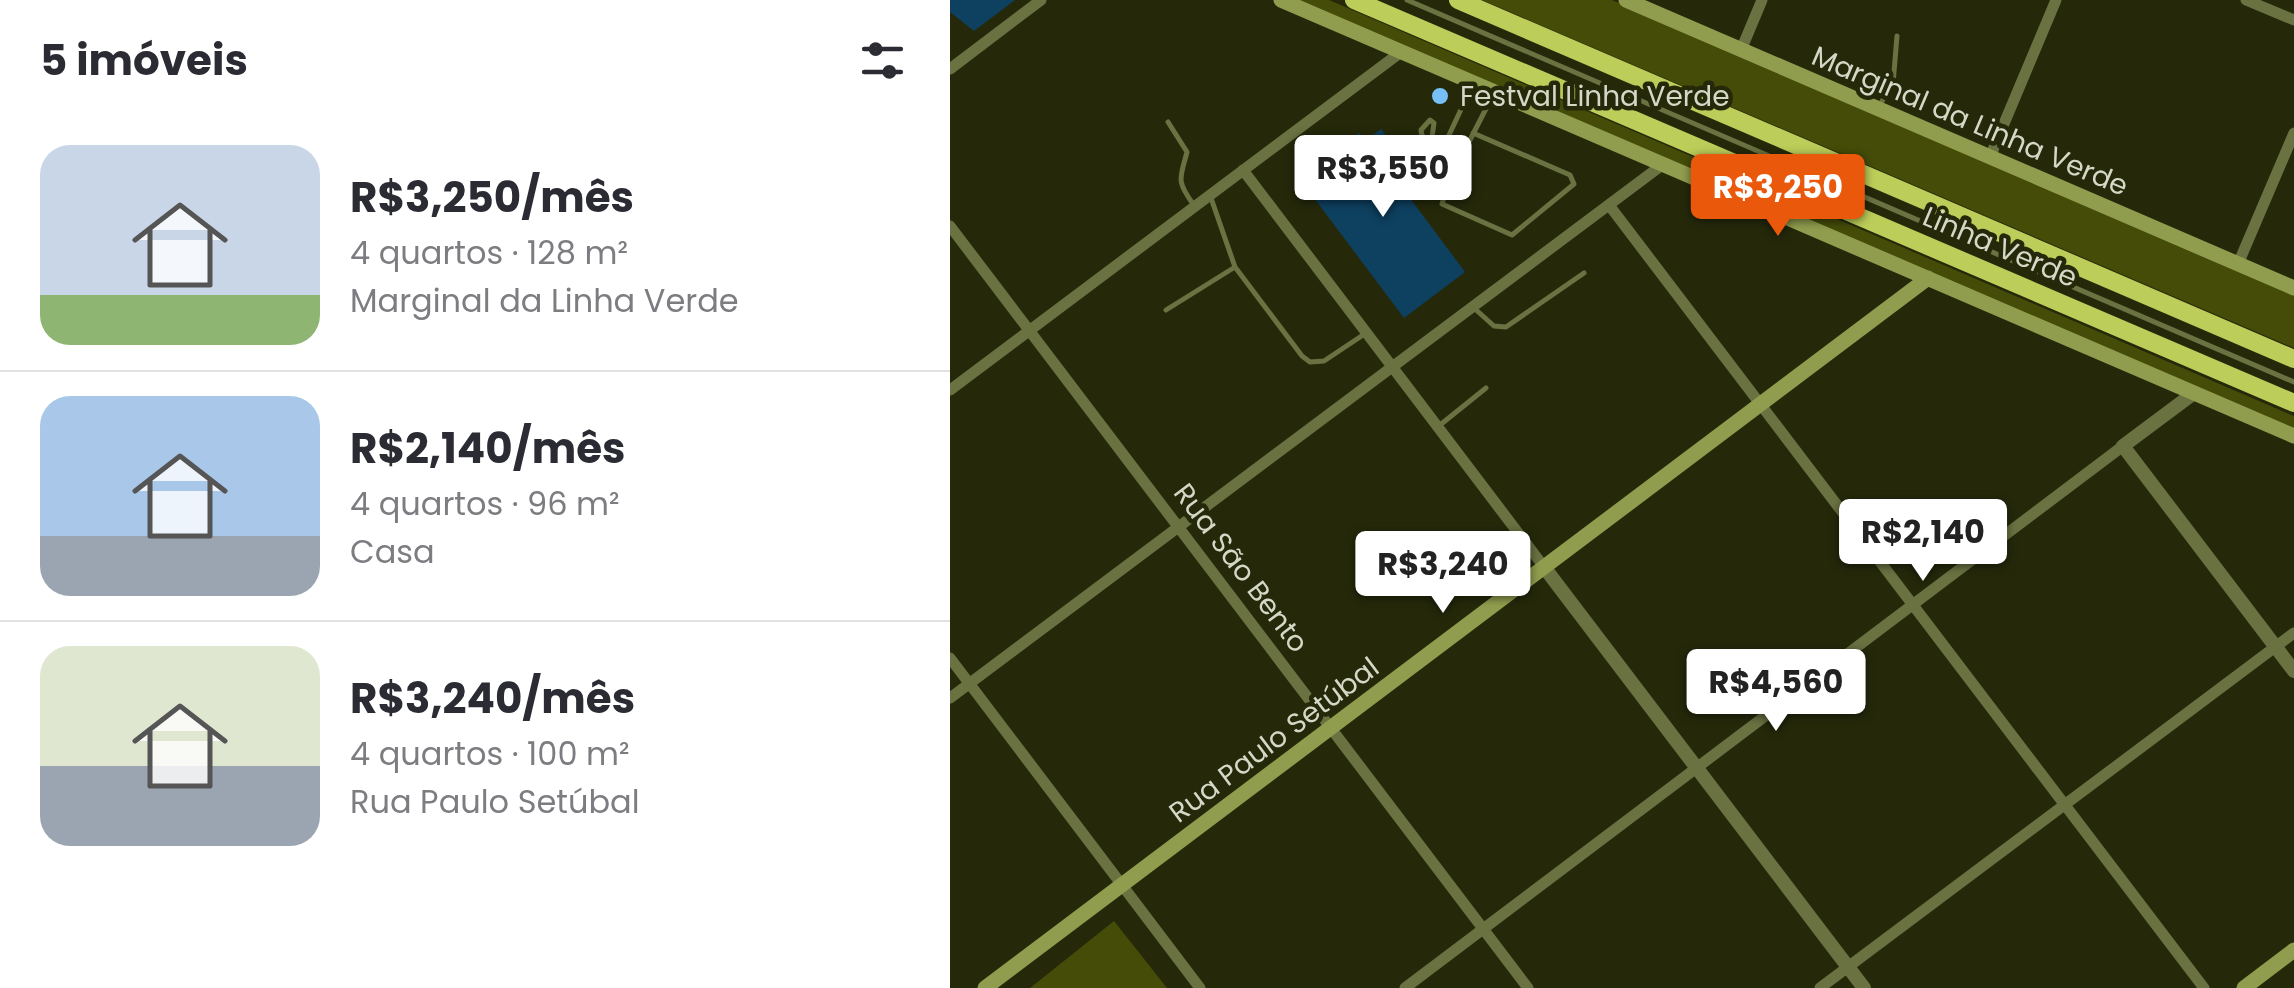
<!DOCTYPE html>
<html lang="pt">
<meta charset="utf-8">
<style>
:root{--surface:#fff;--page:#f2f2f3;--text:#2b2b33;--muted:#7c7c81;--line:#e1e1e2;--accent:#ea580c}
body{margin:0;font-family:Poppins,sans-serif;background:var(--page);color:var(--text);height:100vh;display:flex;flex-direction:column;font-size:38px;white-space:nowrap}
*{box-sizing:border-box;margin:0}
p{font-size:32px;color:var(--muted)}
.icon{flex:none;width:55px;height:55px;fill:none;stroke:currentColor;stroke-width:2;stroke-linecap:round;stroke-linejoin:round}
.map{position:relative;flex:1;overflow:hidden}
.panel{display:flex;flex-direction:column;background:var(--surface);width:950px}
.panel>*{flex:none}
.price{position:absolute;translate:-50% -85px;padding:0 22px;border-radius:10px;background:#fff;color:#222;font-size:32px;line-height:65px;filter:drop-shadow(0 2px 5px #0008)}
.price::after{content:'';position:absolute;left:50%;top:60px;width:30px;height:22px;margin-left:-15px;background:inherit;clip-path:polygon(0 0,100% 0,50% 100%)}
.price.active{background:var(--accent);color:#fff}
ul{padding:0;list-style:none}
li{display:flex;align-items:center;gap:30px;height:250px;padding:0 40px}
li+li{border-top:2px solid var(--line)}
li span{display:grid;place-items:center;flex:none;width:280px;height:200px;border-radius:30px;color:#555}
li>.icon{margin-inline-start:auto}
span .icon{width:120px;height:120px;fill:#fffc;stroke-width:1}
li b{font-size:42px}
h2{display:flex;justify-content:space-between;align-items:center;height:120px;padding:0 40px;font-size:42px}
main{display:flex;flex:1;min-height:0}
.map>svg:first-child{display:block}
.green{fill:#444c08}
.building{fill:#0e4060}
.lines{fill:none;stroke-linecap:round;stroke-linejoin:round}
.service{stroke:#6a7242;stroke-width:5}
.minor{stroke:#6a7242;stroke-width:11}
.tertiary{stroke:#6a7242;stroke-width:14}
.secondary{stroke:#919d4e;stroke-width:15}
.trunk{stroke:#bccd59;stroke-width:18}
.poi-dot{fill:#76c0f7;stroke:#25290a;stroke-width:4}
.labels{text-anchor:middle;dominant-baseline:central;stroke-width:9;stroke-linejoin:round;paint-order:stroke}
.poi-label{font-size:28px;fill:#d4d8c6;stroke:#25290a;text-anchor:start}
.street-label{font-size:28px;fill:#d4d8c6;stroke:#25290a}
</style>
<main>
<section class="panel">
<h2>5 imóveis<svg class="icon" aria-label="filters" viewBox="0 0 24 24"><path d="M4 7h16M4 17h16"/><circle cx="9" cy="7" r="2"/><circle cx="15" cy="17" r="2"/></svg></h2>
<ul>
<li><span style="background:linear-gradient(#c9d6e8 75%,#8fb573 0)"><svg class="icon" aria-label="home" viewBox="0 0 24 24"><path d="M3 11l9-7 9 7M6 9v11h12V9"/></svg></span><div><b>R$3,250/mês</b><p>4 quartos · 128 m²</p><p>Marginal da Linha Verde</p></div></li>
<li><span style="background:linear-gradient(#a9c7e8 70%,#9aa5b1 0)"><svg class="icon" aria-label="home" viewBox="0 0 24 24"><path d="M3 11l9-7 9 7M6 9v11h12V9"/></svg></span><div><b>R$2,140/mês</b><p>4 quartos · 96 m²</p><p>Casa</p></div></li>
<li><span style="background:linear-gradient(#dfe7d0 60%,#9aa5b1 0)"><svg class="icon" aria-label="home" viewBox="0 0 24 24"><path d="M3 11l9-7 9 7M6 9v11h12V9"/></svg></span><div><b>R$3,240/mês</b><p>4 quartos · 100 m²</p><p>Rua Paulo Setúbal</p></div></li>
</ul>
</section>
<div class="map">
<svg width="1344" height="988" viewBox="0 0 1344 988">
<rect width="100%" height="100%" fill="#25290a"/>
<path class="green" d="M346 0H379L1344 416V428Z
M532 0H662L1344 290V348Z
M164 921 217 988H80Z"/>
<path class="building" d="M0 0H65L24 31 0 12Z
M431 129 469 179 454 190 515 272 454 318 349 178 409 133 415 141Z"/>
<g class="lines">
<path class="service" d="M457 0 1344 382
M929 106 943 84 947 36
M218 122 237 152C230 179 226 180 243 204
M523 133 620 175 624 184 562 235 492 204 498 183 544 93
M481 144 484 123 480 120 471 130C471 138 477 142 484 146L510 158
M492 150 522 86
M261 198 285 267 352 356 360 362 374 361 416 333
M525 309 544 326 556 327 634 273
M216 310 285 267
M490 425 536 388"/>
<path class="minor" d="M1296 0 1344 20
M791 50 812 0
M0 69 91 0
M1040 157 1106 0
M293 170 594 567
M659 205 1254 988
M0 226 578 988
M1288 264 1344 133
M0 390 451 52
M0 658 250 988
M0 698 712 165
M455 988 1173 446
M870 988 1344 633"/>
<path class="tertiary" d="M1244 393 1173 446 1344 671
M594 567 914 988"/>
<path class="secondary" d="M331 0 1344 436
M676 0 1344 288
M35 988 978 278
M1294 988 1344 950"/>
<path class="trunk" d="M404 0 1344 403
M508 0 1344 359"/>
</g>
<circle class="poi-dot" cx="490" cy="96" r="10"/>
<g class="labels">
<g class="poi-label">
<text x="510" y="96">Festval Linha Verde</text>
</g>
<g class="street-label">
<text transform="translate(1020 121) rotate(23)">Marginal da Linha Verde</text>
<text transform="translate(1050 247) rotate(23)">Linha Verde</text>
<text transform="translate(291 568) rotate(53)">Rua São Bento</text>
<text transform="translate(324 740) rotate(-37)">Rua Paulo Setúbal</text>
</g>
</g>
</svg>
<b class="price" style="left:433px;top:220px">R$3,550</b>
<b class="price active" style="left:828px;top:239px">R$3,250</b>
<b class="price" style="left:973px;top:584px">R$2,140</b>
<b class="price" style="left:493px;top:616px">R$3,240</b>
<b class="price" style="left:826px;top:734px">R$4,560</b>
</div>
</main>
